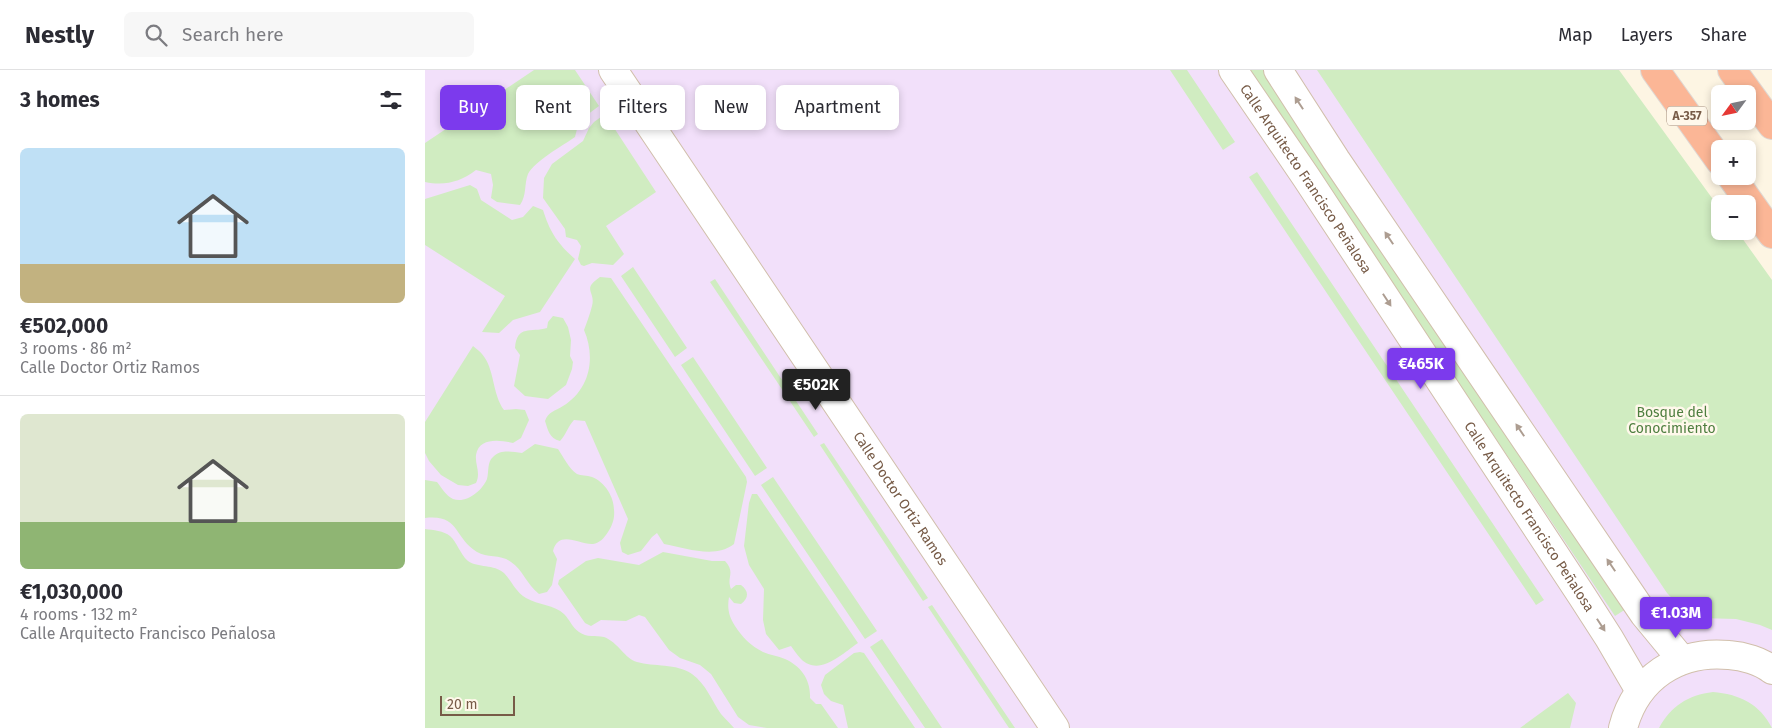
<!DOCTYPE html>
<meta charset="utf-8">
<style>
:root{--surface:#fff;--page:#f7f7f7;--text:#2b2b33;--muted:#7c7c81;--line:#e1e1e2;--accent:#7c3aed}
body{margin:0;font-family:"Fira Sans",sans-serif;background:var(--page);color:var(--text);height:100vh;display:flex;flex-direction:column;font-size:19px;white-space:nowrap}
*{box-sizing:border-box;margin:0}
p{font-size:16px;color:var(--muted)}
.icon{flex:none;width:28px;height:28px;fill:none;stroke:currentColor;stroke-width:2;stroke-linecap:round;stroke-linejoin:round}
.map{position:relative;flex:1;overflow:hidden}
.sheet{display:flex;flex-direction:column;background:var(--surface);width:425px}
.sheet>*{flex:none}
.banner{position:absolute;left:15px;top:15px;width:475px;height:45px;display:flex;gap:10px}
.needle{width:32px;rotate:237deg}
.tools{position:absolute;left:1286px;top:15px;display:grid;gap:10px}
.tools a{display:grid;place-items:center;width:45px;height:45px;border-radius:8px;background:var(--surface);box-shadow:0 2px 8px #0003;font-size:25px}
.scale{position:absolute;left:15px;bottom:12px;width:75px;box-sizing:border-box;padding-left:5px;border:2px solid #775b47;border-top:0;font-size:14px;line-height:18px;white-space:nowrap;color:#775b47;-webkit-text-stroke:4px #fff8eb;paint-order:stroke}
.price{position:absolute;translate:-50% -42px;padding:0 11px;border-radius:5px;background:var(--accent);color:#fff;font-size:16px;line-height:32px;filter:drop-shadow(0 1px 2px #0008)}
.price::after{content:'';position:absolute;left:50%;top:30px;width:15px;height:11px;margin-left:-8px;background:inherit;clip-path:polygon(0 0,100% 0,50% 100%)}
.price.current{background:#222;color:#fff}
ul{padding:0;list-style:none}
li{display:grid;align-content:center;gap:10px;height:265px;padding:0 20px}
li+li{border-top:1px solid var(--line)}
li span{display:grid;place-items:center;height:155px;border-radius:8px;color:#555}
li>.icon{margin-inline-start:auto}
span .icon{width:90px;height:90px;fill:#fffc;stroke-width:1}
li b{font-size:21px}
h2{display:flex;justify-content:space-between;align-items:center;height:60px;padding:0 20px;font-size:21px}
.chip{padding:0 18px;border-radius:8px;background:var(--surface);box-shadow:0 2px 8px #0003;font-size:18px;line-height:45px}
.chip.current{background:var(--accent);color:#fff}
header{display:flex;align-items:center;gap:30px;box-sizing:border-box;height:70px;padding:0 25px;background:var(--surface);border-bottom:1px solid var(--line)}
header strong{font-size:24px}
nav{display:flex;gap:28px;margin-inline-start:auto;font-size:18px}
.search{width:350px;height:45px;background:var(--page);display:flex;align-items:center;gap:12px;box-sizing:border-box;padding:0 18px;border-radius:8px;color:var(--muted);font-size:19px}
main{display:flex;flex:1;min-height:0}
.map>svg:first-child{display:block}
.education{fill:#f2e0fa}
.green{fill:#d0ecc1}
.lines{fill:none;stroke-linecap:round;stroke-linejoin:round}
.minor-casing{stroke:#d1bfab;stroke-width:30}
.highway-casing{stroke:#ded8d3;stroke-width:30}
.minor{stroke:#fff;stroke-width:28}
.highway{stroke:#fbb696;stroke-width:28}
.oneway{fill:#ad9d91}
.labels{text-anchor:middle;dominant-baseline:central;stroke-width:5;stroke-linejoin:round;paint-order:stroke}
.shield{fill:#fff8eb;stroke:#a08a78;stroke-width:1}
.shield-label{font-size:12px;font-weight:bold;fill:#775b47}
.street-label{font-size:14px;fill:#775b47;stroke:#fff8eb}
.park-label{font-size:14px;fill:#4e7e3f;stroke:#fff8eb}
</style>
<header>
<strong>Nestly</strong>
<div class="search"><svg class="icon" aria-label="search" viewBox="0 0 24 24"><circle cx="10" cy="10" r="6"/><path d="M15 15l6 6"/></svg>Search here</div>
<nav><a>Map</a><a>Layers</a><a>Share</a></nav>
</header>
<main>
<section class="sheet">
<h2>3 homes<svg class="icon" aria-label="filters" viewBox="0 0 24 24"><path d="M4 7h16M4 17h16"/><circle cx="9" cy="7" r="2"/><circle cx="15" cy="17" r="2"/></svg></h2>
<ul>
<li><span style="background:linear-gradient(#bfe0f5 75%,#c2b280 0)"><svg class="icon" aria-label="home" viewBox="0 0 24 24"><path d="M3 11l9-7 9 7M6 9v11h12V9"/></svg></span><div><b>€502,000</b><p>3 rooms · 86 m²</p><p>Calle Doctor Ortiz Ramos</p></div></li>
<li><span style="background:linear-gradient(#dfe7d0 70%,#8fb573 0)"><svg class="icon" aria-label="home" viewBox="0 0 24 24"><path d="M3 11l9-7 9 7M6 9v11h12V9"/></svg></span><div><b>€1,030,000</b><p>4 rooms · 132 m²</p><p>Calle Arquitecto Francisco Peñalosa</p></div></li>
</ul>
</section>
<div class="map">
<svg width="1347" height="658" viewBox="0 0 1347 658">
<rect width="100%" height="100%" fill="#fdf5e3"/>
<path class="education" d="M0 0H1104L1347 310V658H0Z"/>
<path class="green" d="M109 0H150L174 36 154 51 150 67C137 76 110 91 103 104 99 114 102 125 95 135L72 132 66 128 68 115 66 104 51 100C35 112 20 116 0 112V73Z
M745 0H762L810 72 798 80Z
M823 0H839L1201 539 1190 546Z
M892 0H1194L1295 139V161H1312L1347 210V560L1335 555 1311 549 1274 548 1263 545 1242 523Z
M180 44 231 122 181 156 199 184 188 195 167 193 159 196 156 195 153 189 156 176 152 170 141 167 140 159 118 128 119 108 127 94 158 71 164 58 169 52Z
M832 102 1119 530 1111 535 824 107Z
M45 115 52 119 56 130 87 150 98 147 108 136 118 140C125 162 132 173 150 189L115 242 88 250 74 263 57 262 80 226 0 175V129Z
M208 197 262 278 250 287 196 206Z
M175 207 186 208 321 407 322 412 309 474C290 489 261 478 239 474L232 463 227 467 216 481 203 485 197 482 195 473 203 449 160 351 149 350C143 356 141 365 135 371 124 368 123 360 120 351 123 342 130 341 138 336 165 319 171 288 159 260 162 252 165 244 167 236 171 221 156 220 175 207Z
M290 209 393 364 389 367 285 212Z
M128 246 138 248 143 257 146 270 145 286 148 292 147 299 141 315 123 329 100 326 89 316 95 285 90 278C92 254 106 263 122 258L123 252Z
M48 276C51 279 55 281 57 284 70 299 67 324 79 340L91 339 100 340 104 350 96 368 88 373C75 370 54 367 51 385 50 396 56 402 51 413L43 416 33 415 16 405 4 391 0 383V352Z
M268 287 342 398 330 406 256 295Z
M399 373 503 528 498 531 395 375Z
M110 374 133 379C138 386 144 399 152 404 156 406 162 405 167 407 180 412 189 427 189 440 190 448 187 456 183 462 179 468 175 473 168 474 154 475 134 459 128 481L132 489 127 515 122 522 114 524C102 515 98 500 86 492 76 484 62 488 52 482 28 467 35 444 0 448V410L12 412C16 417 21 426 28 429 41 434 57 421 62 409 64 402 62 392 68 387 76 379 87 382 97 383Z
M348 407 452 561 440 569 336 415Z
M327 424H332L433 573C417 584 394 607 376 589 372 585 369 580 366 576L354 580 341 564 338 550 339 519 324 495 319 476 324 433Z
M0 459C8 460 19 461 25 466 32 472 35 484 43 491 53 498 69 494 79 503 87 511 89 520 101 528 113 535 130 535 139 544 145 550 147 557 154 562 162 568 170 565 179 567 193 572 200 589 212 592 229 597 251 593 267 604 281 614 287 631 296 644 300 649 305 653 309 658H0Z
M238 482 287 491H300C311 503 301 507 306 519L311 515H316C324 521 324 528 316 534L309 533 304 527C302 539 304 546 310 556 317 567 326 576 338 582 345 585 353 586 360 589 376 596 386 610 385 628L391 634H396L413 658H342L324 655 313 647 286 604 275 595 255 588 244 580 220 547 214 545 201 551 176 550 166 556 160 553 133 514 134 510 161 491 173 488 214 495Z
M507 535 590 658H584L503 537Z
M457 569 517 658H500L445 577Z
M435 582 439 583 490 658H423L418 635 406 631 399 624 396 615 400 605 429 583Z
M1288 622C1314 624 1335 634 1347 658H1234C1246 636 1263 625 1288 622Z
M1143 623 1151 633 1145 658H1095Z"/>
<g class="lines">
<g class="minor-casing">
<g id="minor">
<path id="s1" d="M188 0 630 658"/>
<path id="s2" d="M808 0 881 107 1157 526 1184 568 1215 621"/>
<path d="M853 0 911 90 1219 544 1257 590"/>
<path d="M1198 658C1211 608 1253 580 1304 585 1318 586 1336 591 1347 600"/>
</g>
</g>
<g class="highway-casing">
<path id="highway" d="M1230 0 1295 91
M1307 0 1347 55
M1306 106 1347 164"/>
</g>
<use href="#minor" class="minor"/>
<use href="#highway" class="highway"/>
</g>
<defs><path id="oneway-solid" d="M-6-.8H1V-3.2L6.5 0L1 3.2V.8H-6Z" transform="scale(1.25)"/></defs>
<g class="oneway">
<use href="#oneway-solid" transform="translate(874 33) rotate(-123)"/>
<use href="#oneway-solid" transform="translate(964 168) rotate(-124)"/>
<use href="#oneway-solid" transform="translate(962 230) rotate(57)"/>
<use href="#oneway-solid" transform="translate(1095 360) rotate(-124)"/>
<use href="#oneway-solid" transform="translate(1186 495) rotate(-124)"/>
<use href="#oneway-solid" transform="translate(1176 555) rotate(57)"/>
</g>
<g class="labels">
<rect class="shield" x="1242" y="36.5" width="40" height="19" rx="4"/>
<g class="shield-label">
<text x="1262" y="46">A-357</text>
</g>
<g class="street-label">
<text stroke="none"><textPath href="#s2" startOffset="131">Calle Arquitecto Francisco Peñalosa</textPath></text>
<text stroke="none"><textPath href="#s1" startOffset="516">Calle Doctor Ortiz Ramos</textPath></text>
<text stroke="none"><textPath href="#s2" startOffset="536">Calle Arquitecto Francisco Peñalosa</textPath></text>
</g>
<g class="park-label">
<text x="1247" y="342">Bosque del<tspan x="1247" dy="16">Conocimiento</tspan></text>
</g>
</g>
</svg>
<div class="tools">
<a><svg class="needle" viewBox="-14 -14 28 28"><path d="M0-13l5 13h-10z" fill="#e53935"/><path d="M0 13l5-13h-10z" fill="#7c7c81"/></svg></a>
<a>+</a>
<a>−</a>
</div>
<div class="scale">20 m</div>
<b class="price" style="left:996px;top:320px">€465K</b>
<b class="price current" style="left:391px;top:341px">€502K</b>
<b class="price" style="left:1251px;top:569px">€1.03M</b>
<div class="banner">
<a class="chip current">Buy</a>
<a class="chip">Rent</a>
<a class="chip">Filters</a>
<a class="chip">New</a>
<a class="chip">Apartment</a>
</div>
</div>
</main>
